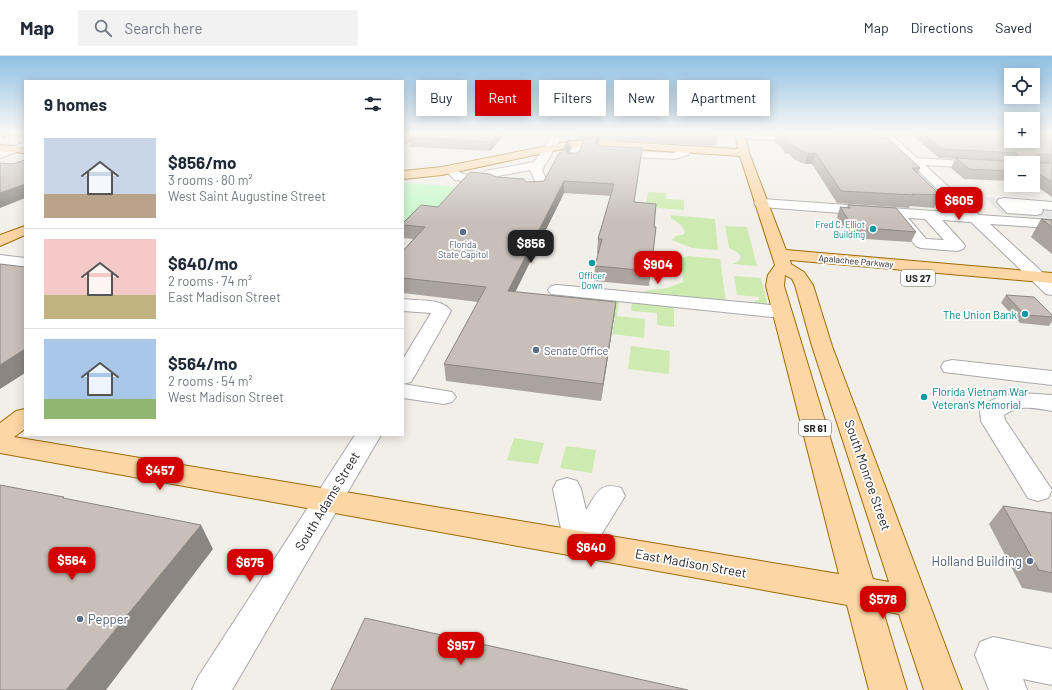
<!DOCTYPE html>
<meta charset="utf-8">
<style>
:root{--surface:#fff;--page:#f2f2f3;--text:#1f2937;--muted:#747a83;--line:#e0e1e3;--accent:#d40000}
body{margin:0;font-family:Barlow,sans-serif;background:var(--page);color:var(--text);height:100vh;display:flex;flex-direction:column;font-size:15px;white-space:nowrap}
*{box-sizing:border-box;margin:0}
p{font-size:13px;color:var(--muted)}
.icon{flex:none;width:22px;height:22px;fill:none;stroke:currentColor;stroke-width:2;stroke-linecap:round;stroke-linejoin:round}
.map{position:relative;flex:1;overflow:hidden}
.panel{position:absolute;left:24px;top:24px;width:380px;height:356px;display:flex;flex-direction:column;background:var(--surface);border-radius:0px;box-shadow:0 2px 10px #0003}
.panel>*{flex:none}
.guide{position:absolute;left:416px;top:24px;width:380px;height:36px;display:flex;gap:8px}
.buttons{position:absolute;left:1004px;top:12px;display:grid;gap:8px}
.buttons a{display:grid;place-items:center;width:36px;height:36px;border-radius:0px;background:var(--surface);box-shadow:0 2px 10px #0003;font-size:20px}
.price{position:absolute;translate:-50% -34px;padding:0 9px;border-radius:8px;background:var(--accent);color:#fff;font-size:13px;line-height:26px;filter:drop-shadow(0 1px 2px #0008)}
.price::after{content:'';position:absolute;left:50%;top:24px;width:12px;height:9px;margin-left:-6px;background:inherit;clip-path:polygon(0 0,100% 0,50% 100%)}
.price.active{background:#222;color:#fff}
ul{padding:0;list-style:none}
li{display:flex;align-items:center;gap:12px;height:100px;padding:0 20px}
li+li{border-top:1px solid var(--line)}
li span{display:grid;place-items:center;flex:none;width:112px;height:80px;border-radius:0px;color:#555}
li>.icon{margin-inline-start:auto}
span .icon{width:48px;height:48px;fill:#fffc;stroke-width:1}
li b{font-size:17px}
h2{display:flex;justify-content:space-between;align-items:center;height:48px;padding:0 20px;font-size:17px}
.pill{padding:0 14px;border-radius:0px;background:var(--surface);box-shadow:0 2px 10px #0003;font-size:14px;line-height:36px}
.pill.active{background:var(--accent);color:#fff}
header{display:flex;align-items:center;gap:24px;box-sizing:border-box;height:56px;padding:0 20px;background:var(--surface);border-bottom:1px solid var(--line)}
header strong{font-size:19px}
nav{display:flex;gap:22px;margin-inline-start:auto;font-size:14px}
.search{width:280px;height:36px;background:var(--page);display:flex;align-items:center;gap:10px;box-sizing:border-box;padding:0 14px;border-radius:0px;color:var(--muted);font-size:15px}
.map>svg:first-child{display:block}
.grass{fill:#cdebb0}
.park{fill:#c8facc}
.parking{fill:#e2e2e2}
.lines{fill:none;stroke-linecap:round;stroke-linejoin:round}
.minor-casing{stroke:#a9a9a9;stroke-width:2}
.major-casing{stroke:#a06b00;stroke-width:2}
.minor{fill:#fff;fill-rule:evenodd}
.major{fill:#fcd6a4;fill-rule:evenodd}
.wall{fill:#aba49e}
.shaded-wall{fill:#8b8681}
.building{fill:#c7bfb8;stroke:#8b8681}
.culture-dot{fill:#0f9aa8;stroke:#fff;stroke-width:1.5}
.service-dot{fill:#5c6f8a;stroke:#fff;stroke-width:1.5}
.labels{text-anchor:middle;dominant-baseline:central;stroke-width:3.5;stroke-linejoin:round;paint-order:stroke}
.far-culture-label{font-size:9px;fill:#0d838f;stroke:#fff;text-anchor:end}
.far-service-label{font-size:9px;fill:#4e5e75;stroke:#fff}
.far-street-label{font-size:9px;fill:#222;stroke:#fff}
.shield{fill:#fff;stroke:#646464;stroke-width:1}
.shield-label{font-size:10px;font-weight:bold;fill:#222}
.culture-label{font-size:11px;fill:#0d838f;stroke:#fff;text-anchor:end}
.service-label{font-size:11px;fill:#4e5e75;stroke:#fff;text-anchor:start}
.near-street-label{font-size:13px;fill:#222;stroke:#fff}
.near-service-label{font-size:13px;fill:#4e5e75;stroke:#fff;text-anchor:end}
</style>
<header>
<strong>Map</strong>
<div class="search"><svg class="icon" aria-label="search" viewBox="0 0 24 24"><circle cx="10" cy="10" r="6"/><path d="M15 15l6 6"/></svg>Search here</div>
<nav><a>Map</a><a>Directions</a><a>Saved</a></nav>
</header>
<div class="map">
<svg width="1052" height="634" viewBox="0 0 1052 634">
<rect width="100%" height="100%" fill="#f2efe9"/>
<path class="grass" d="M648 136 666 137V143L684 144V154L646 151Z
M671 159 715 163 718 194 692 192 672 184 676 180 684 178 685 175 681 169 671 162Z
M725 170 747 171 757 210 732 208 739 205 741 200 737 196 729 192Z
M689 200 720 203 726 246 644 237V235L667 232 683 226V217L676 212 670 211V207L673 204Z
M734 220 761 222 768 250 744 248 759 244V241L737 239Z
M580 241 619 245 617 260 645 263 644 282 612 278 615 262 576 254Z
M632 247 674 251V271L657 269V257L631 255Z
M631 290 670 295 669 318 628 313Z
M514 382 544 387 538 408 507 404Z
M566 390 596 394 592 417 560 412Z"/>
<path class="park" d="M403 127 463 131 436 163 421 162 403 181Z"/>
<path class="parking" d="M984 141 1052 145V162L1002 158Z"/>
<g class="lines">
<g class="minor-casing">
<path id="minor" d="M548 77H558L559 85 542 114 547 125C543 134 536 139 526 137L525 134 535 125 530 114 493 121 498 122 500 125 498 128 494 129 455 124 445 114 447 112C456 109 457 116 464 118 470 119 476 119 481 120L485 115 534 106 549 85Z
M736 77 805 80 810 83 805 86 740 82 736 81 735 79Z
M879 77H890L917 102 1011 108V114L925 109 979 159 1052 164V172L990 168 1052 225V239L1046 238 971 166 942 164 963 187 965 190 963 193 957 195 921 192 916 190 893 161 761 151 756 150 754 147 756 144 761 143 962 157ZM908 162 925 163 944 184 926 183Z
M579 85 584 88 578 105 576 107H568L566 105 574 88Z
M25 86V93L0 102V95Z
M687 90 692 93 688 99 675 103 611 100 606 97 611 94 674 97Z
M1004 142 1052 146V154L1042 153 1043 155 1041 158 1036 159 1007 157 997 146 999 143Z
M0 199 25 202V212L0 209Z
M557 229 782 250 789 252 791 256 789 260 782 262 551 238 548 234 551 230Z
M403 243C417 245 443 242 451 255L414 321 411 326 403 328V303L431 257 403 255Z
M952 304 1052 315V329L944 316 941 311 944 306Z
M403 328 452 336 456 341 452 346 444 348 403 342Z
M1021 337 1052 339V355C1035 352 1019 348 1004 359L1005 364 1052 434 1048 442 1038 445 1028 442 981 365C981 362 980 358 980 355 984 343 1010 338 1021 337Z
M355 379H381L232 634H192L198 621Z
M567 422 577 425 581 433 586 454C597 438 599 425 621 432L625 440 590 497 579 501 568 497 564 488 553 433 557 425Z
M993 581 1052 593V629L1023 623 1027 634H989L975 599 980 586Z"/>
</g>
<g class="major-casing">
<path id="major" d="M405 77H416L407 86 403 87V79Z
M735 77H745L749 97 786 194 1052 217V227L790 204 791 208 804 216 813 229 832 290 962 634H924L899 558 883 555 907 634H869L847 549 0 397V367L16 355 25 353V373L14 381 839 518 766 230 768 219 775 209 740 100 605 91H572L442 119 403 123V115L442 111 572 85H605L738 93ZM785 219 792 223 795 229 812 290 889 526 873 523 784 230Z
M0 89 25 91V97L0 95Z
M25 170V179L0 190V179Z"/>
</g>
<use href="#minor" class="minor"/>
<use href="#major" class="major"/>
</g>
<path class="wall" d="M506 77 490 95 411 91 410 81Z
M574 77H717L718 80 716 90 598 85V88L601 90 642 92 634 146 651 215 649 230 594 225 595 210 598 198 597 197 598 183 611 140 564 137 515 236 616 246 614 262 601 345 446 325 444 308 478 246 403 237V195L413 183 403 182V167L438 151 496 121 526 126 544 125 561 97 570 93 568 97H577L580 94 584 84H574Z
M776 77H876L875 81 920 112 918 118 940 139 934 152 910 150 909 152 837 147 812 108H805L795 104 789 98H785L783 93 774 85Z
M909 77H1052V141L1033 128V107H1011V125L964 123 951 112 955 103 939 102Z
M848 149 916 176 911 186 849 182 837 161 840 151H847Z
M1041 163 1052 164V198L1031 181Z
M1006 239 1052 259V265L1049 270 1020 267 1001 247Z
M1003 450 1052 457V537L1022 532 989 468Z"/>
<path class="shaded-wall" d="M0 77H23L2 83 0 79Z
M497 77H506L490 95V86Z
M570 82V93L565 105V94Z
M599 82 598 92 594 86Z
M642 92 641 103 632 159 634 146Z
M816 97 812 108H805L808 98Z
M564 125V137L508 251V235Z
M25 128V142L0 152V137Z
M616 246 614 262 601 345 603 328Z
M25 293V317L0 333V309Z
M201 469 213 493 106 634H66Z"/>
<path class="building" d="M415 77H497L490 86 410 81Z
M652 77H717L718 80Z
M778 77H808L888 82 920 112H912L940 139 912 138 914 139 841 135 816 97 808 98 798 93 791 88H788L785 83Z
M923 77H1011V85H1033V77H1052V99L1038 98 1036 99 1037 105 1038 107H1052V126L1037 117 1033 116V107H1011V115L969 113 956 102 1016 106 1017 104V98L1016 97 943 93Z
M570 82 565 94 568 97H577L580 94 585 82H599L594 86 601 90 642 92 634 146 656 148 654 171H656L651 215 595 210 602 183H598L614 128 564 125 508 235 616 246 603 328 444 308 486 231 403 222V195L425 171 403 169V167L421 149 438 151 470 116 490 118 496 121 524 123 526 126 544 125 559 97H561L569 83Z
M25 104V128L0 137V107L13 108Z
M848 149 896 152 916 176 853 171 840 151 850 152Z
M1041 163 1052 164V171Z
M0 208 25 211V293L0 309Z
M1006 239 1034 241 1052 259V261L1025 259Z
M0 429 64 441 63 442 201 469 66 634H0Z
M1003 450 1052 457V517L1039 514Z
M365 562 688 634H331Z"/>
<linearGradient id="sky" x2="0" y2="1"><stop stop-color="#8fc0e4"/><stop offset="0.46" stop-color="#f9f8f5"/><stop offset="1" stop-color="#f9f8f5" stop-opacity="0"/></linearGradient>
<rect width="1052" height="166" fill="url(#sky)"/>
<g class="culture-dot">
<circle cx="873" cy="173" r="4"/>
<circle cx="592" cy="207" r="4"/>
<circle cx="1025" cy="258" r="4"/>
<circle cx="924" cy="341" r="4"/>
</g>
<g class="service-dot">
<circle cx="463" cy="176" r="4"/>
<circle cx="536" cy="294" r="4"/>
<circle cx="1030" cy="505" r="4"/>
<circle cx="80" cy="563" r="4"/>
</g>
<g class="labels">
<g class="far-culture-label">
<text x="865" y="168">Fred C. Elliot<tspan x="865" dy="10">Building</tspan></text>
<text x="592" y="219" text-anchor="middle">Officer<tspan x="592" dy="10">Down</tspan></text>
</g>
<g class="far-service-label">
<text x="463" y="188">Florida<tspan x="463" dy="10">State Capitol</tspan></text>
</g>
<g class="far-street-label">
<text transform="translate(856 205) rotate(5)">Apalachee Parkway</text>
</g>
<g class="shield">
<rect x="901" y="214" width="34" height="16" rx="3"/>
<rect x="799" y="364" width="32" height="16" rx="3"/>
</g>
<g class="shield-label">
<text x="918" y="222">US 27</text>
<text x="815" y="372">SR 61</text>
</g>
<g class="culture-label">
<text x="1017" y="258">The Union Bank</text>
<text x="932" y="335" text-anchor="start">Florida Vietnam War<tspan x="932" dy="13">Veteran's Memorial</tspan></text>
</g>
<g class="service-label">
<text x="544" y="294">Senate Office</text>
</g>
<g class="near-street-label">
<text transform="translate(868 419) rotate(71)">South Monroe Street</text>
<text transform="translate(327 445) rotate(-59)">South Adams Street</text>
<text transform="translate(691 507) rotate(10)">East Madison Street</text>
</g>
<g class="near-service-label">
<text x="1022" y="505">Holland Building</text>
<text x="88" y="563" text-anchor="start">Pepper</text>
</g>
</g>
</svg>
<div class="buttons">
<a><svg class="icon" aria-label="locate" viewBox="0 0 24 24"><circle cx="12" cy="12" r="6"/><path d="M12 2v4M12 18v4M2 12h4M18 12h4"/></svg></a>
<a>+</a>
<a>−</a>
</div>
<b class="price" style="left:959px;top:165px">$605</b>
<b class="price active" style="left:531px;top:208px">$856</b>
<b class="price" style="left:658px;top:229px">$904</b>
<b class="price" style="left:160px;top:435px">$457</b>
<b class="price" style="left:591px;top:512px">$640</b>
<b class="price" style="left:72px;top:525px">$564</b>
<b class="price" style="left:250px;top:527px">$675</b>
<b class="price" style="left:883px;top:564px">$578</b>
<b class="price" style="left:461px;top:610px">$957</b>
<div class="guide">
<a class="pill">Buy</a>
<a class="pill active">Rent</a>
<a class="pill">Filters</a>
<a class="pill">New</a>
<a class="pill">Apartment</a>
</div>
<section class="panel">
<h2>9 homes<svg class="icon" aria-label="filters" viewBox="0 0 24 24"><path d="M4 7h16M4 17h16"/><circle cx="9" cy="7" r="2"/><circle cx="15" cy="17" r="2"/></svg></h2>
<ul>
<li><span style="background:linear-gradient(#c9d6e8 70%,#b9a48a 0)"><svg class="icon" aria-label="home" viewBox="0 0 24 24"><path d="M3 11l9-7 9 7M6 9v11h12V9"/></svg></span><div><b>$856/mo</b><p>3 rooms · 80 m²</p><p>West Saint Augustine Street</p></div></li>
<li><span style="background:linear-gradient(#f6c9c9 70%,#c2b280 0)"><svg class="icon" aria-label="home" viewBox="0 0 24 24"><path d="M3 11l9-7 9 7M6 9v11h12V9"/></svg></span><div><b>$640/mo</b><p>2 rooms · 74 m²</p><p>East Madison Street</p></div></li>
<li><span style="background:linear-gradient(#a9c7e8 75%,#8fb573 0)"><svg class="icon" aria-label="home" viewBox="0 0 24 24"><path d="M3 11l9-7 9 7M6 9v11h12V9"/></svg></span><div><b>$564/mo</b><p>2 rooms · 54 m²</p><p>West Madison Street</p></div></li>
</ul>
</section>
</div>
